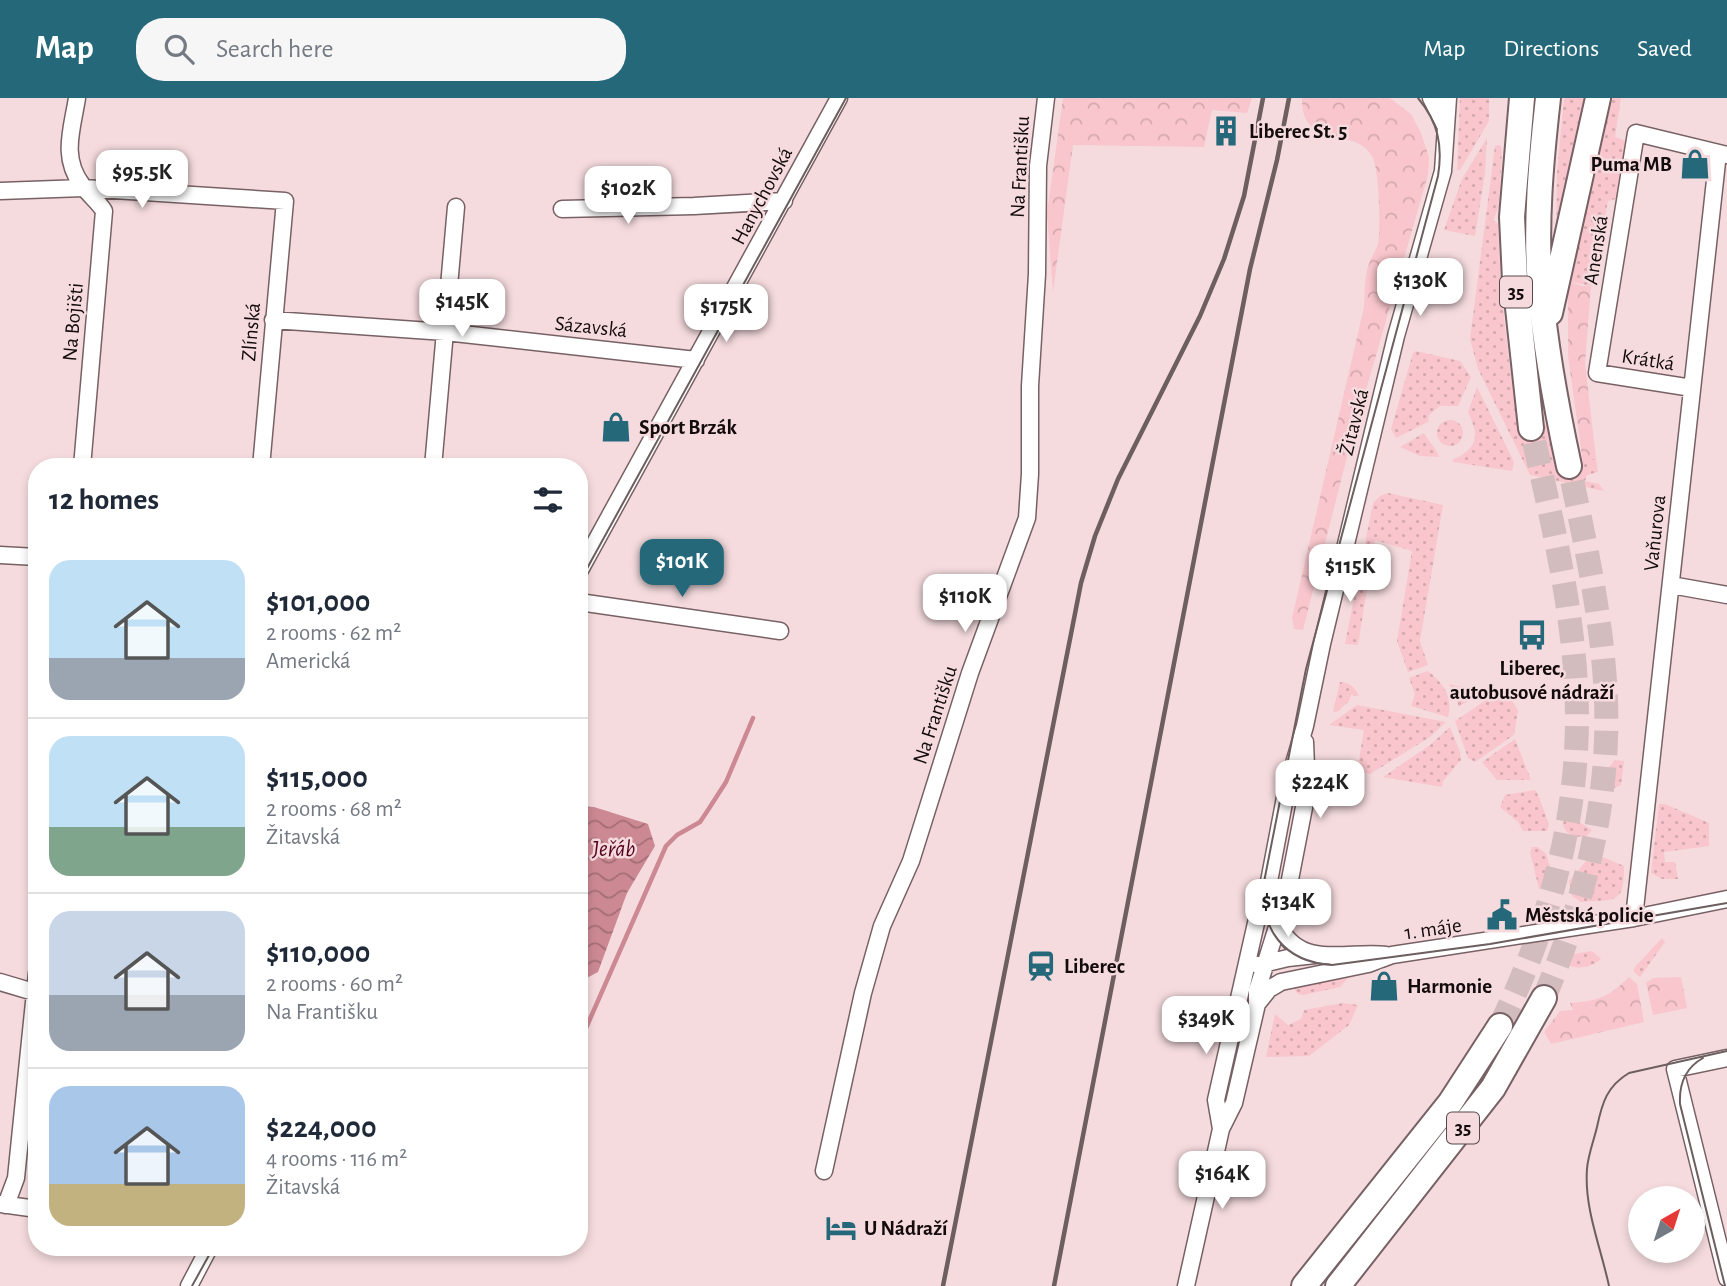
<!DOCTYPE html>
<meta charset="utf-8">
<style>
:root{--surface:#fff;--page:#f6f6f7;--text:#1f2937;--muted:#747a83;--line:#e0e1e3;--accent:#25687a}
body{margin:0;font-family:"Alegreya Sans",sans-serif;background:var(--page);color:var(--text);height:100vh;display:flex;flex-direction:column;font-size:26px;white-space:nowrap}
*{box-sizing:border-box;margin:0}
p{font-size:23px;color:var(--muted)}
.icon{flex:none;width:38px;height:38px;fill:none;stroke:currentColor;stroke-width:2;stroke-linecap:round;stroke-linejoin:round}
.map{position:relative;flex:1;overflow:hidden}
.panel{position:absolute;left:28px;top:360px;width:560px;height:798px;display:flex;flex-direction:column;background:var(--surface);border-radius:28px;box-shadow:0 4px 10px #0003}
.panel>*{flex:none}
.needle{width:46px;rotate:39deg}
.buttons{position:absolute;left:1628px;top:1088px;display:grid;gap:14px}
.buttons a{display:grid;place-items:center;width:77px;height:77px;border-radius:50%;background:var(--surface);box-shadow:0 4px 10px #0003;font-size:35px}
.price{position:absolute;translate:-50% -60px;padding:0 16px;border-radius:14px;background:#fff;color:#222;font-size:23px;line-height:46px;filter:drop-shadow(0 2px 4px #0008)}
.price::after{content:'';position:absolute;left:50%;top:42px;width:21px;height:16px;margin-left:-10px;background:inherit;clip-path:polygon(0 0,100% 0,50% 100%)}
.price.on{background:var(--accent);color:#fff}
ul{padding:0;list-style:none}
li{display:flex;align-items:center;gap:21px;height:175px;padding:0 21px}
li+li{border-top:2px solid var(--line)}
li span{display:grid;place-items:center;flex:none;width:196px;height:140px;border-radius:21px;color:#555}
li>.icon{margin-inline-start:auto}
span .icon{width:84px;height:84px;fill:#fffc;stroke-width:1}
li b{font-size:30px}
h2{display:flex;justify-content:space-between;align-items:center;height:84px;padding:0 21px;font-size:30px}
header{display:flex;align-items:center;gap:42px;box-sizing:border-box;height:98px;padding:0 35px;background:var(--accent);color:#fff}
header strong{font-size:33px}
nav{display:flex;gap:38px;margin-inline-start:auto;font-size:24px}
.search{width:490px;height:63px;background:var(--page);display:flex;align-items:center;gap:18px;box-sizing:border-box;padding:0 24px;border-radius:28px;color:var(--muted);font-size:26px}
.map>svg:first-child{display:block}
.green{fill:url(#green-dots)}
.forest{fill:url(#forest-crowns)}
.water{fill:url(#water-waves)}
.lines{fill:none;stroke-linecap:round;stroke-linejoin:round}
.stream{stroke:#cc8993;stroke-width:4.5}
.highway-tunnel{stroke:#d3bcbe;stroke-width:24;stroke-dasharray:24 12;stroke-linecap:butt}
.minor-casing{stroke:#776164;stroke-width:19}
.highway-casing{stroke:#776164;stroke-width:28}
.minor{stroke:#fff;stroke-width:16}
.highway{stroke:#fff;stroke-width:24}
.tram{stroke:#6d5e5f;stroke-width:2}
.rail{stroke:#6d5e5f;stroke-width:4.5}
.labels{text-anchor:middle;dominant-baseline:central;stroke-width:5;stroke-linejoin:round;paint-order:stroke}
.shield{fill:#f5dbde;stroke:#57494b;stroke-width:2}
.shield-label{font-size:19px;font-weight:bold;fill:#130b0c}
.poi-label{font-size:21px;font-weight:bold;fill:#130b0c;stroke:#f5dbde;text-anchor:start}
.street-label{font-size:21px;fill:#130b0c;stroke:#f5dbde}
.water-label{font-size:23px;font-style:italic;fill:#55031e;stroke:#f5dbde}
</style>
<header>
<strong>Map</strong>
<div class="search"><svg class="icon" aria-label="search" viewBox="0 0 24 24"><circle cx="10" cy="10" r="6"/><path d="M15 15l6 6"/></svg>Search here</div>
<nav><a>Map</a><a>Directions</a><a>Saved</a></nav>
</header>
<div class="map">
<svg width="1727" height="1188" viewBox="0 0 1727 1188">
<defs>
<pattern id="green-dots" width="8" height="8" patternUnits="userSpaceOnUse" patternTransform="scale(1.75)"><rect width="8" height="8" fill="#f8c6cc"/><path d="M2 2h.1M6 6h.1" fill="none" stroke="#d4a9ae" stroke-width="1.8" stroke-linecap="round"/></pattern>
<pattern id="forest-crowns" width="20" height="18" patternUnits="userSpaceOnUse" patternTransform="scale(1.75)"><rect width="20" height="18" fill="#f8c6cc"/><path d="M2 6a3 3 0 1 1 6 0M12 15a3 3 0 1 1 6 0" fill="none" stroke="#d4a9ae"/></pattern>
<pattern id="water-waves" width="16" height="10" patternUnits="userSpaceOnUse" patternTransform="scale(1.75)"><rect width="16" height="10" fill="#cc8993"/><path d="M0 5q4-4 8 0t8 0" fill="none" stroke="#a46e76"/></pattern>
</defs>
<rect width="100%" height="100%" fill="#f5dbde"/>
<path class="green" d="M1460 0H1489V23L1460 72H1457Z
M1564 0H1590L1556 143 1557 75Z
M1606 0H1621L1615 39 1626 43 1619 100 1608 103 1591 188 1568 183Z
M1487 40 1485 75 1475 138 1444 132 1462 81Z
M1500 47 1502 52 1499 108 1493 123 1498 125C1500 195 1508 263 1519 332L1549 326 1558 370 1596 360 1598 374 1587 377 1585 383 1599 386 1604 393 1530 377 1478 271 1470 241 1495 48Z
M1416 253 1460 263 1471 279 1458 308H1440L1429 317 1428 324 1396 340 1391 331 1413 255Z
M1477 289 1514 364 1512 373 1453 364V362C1479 349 1479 338 1468 314Z
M1437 335a13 13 0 1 1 26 0a13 13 0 1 1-26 0Z
M1424 335C1428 343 1437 351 1439 359L1420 358 1400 349Z
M1388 395 1443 407 1420 543 1428 567 1408 574 1397 543 1412 453 1375 442 1358 547 1345 546 1373 405 1380 398Z
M1428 573C1442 584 1454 599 1448 619L1411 608 1415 596 1409 580Z
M1340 584C1349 584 1356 590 1359 598L1351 597 1349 603 1337 614H1333Z
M1449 586 1483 594 1458 609 1457 598Z
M1494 598 1512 603 1518 612 1514 637 1475 664 1468 660 1455 623 1489 600Z
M1357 607 1446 624 1430 639 1370 676 1357 674 1364 632 1329 627Z
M1450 629 1460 654 1461 662 1443 683 1442 689 1383 679 1430 647Z
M1515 641 1531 682H1497L1482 664Z
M1615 662 1624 663 1621 687 1610 692 1601 689 1600 680Z
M1535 692 1539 699 1549 726 1547 733H1523L1518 724 1500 709 1505 697Z
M1659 706H1665L1709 725V748L1664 754 1665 764H1675L1678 781H1662L1651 775Z
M1571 719 1592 732 1586 739C1576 739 1564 737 1563 725L1566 720Z
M1532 749H1538L1546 756 1555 786 1539 791 1530 754Z
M1593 755 1624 768C1624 807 1616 801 1581 804L1572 798 1569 783Z
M1662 840 1665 844 1640 879 1634 874V870Z
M1592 853 1601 861C1583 876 1567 868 1547 860Z
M1348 880 1340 889 1303 897 1298 896 1294 891 1293 887Z
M1343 905 1358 907 1349 927 1309 958 1266 959 1275 916 1288 927 1301 921 1304 912Z"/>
<path class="forest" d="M1063 0H1252L1247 15 1212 12 1204 49 1073 47 1053 194 1047 115Z
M1302 0H1390L1411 16 1421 35 1429 59 1428 77 1349 351 1303 532 1294 531 1292 520 1364 209C1365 196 1364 179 1369 166 1371 159 1376 153 1378 146 1381 132 1379 73 1373 60 1357 26 1301 54 1302 0Z
M1568 183 1582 188H1591L1585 265 1596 360 1583 365 1568 258Z
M1629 879 1637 886 1644 924 1551 946 1544 934 1560 913 1573 912 1570 905C1598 903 1609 899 1629 879Z
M1681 879 1687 910 1653 917 1646 885 1653 880Z"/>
<path class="water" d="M579 708 594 709 648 726 655 748 627 795 598 874 585 881H579Z"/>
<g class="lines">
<path class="stream" d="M579 946 666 748 677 737 700 724 708 712 726 684 753 620"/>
<path class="highway-tunnel" d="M1544 900C1586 800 1613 692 1605 583 1600 510 1584 439 1569 368
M1500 928C1552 821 1583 706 1576 586 1571 499 1550 414 1531 330"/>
<g class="minor-casing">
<path id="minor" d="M77 0C72 32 61 59 82 87 89 97 98 103 104 113L82 369
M1431 0 1446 29
M0 93 83 90 285 103 261 369
M562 111 694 108 784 103
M273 222 445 234 696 262
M1692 290 1597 275 1636 35 1727 57
M433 369 456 109
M0 457 37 459
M579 474 839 0
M1671 487 1727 497
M579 504 780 533
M1267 794C1272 805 1274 818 1280 830 1303 872 1349 852 1386 857
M1634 820 1718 55
M1258 867 1288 860 1315 857
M0 884 37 895
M1257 906 1269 891 1281 884 1368 866 1392 857 1634 820 1727 801
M1727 960 1675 971 1727 1180
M1221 1031 1216 1002 1261 803 1267 794 1287 689 1305 628 1322 546 1396 238 1443 73 1448 0
M824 1073 863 895 882 828 911 763 970 575 1027 420 1030 376V288L1037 176 1038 68 1046 0
M0 1106 37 1111
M6 1107 16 1080 37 875
M189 1188 209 1150
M1186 1188 1221 1031 1234 1005 1257 906V893L1287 797 1307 694 1305 644"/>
</g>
<g class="highway-casing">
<path id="highway" d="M1522 0 1512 119 1515 182 1531 330
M1548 0C1541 62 1535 126 1540 188 1545 248 1556 308 1569 368
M1550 215 1598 0
M1304 1188 1450 1005 1500 928
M1338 1188 1493 990 1544 900"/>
</g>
<use href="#minor" class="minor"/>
<use href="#highway" class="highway"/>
<path class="tram" d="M1418 0C1438 24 1443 47 1438 78L1306 571 1264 784C1259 831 1284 864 1332 867L1490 846 1727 805
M579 485 846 0
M1703 960C1685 970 1679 987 1680 1006L1725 1188
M192 1188 213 1150
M1609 1188C1601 1150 1584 1110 1587 1071 1588 1057 1594 1042 1597 1029 1602 1005 1607 988 1629 975L1727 953"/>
<path class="rail" d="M943 1188 1081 485 1095 438 1118 381 1200 218 1224 161 1244 98 1263 0
M1054 1188 1250 171 1277 62 1289 0"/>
</g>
<defs>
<g id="building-bare" transform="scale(2.415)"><path d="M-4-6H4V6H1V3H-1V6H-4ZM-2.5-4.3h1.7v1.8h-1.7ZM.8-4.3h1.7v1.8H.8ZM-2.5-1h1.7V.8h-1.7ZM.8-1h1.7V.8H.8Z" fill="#25687a" stroke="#f5dbde" stroke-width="2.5" paint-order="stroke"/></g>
<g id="shop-bare" transform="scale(2.415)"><path d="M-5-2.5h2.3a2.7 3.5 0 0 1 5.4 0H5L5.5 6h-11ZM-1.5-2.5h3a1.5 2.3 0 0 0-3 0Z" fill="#25687a" stroke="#f5dbde" stroke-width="2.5" paint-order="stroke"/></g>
<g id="bus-bare" transform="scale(2.415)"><path d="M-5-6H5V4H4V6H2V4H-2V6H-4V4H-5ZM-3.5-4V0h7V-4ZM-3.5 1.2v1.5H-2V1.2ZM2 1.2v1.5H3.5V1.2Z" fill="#25687a" stroke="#f5dbde" stroke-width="2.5" paint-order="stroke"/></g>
<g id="civic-bare" transform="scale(2.415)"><path d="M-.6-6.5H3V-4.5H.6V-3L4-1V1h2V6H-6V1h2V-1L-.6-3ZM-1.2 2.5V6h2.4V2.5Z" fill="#25687a" stroke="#f5dbde" stroke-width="2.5" paint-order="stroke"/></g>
<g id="station-bare" transform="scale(2.415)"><path d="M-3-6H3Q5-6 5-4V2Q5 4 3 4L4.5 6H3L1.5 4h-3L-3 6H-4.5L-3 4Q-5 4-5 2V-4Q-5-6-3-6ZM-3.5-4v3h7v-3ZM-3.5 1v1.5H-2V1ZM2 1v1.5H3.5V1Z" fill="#25687a" stroke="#f5dbde" stroke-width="2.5" paint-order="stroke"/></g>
<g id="hotel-bare" transform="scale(2.415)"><path d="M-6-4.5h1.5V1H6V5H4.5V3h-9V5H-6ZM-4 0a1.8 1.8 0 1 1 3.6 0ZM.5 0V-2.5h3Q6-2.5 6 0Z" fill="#25687a" stroke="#f5dbde" stroke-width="2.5" paint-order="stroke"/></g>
</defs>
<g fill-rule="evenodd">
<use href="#building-bare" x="1226" y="33"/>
<use href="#shop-bare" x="1695" y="66"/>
<use href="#shop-bare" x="616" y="329"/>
<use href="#bus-bare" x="1532" y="537"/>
<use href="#civic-bare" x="1502" y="817"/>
<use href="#station-bare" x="1041" y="868"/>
<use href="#shop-bare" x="1384" y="888"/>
<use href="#hotel-bare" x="841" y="1130"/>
</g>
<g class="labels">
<g class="shield">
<rect x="1500" y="178.5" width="32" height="31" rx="5"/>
<rect x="1447" y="1014.5" width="32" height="31" rx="5"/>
</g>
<g class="shield-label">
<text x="1516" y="194">35</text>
<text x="1463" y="1030">35</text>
</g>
<g class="poi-label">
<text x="1249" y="33">Liberec St. 5</text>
<text x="1672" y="66" text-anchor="end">Puma MB</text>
<text x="639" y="329">Sport Brzák</text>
<text x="1532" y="570" text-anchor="middle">Liberec,<tspan x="1532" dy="24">autobusové nádraží</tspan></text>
<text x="1525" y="817">Městská policie</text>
<text x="1064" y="868">Liberec</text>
<text x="1407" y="888">Harmonie</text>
<text x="864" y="1130">U Nádraží</text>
</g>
<g class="street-label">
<text transform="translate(1020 69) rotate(-87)">Na Františku</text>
<text transform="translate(762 98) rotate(-62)">Hanychovská</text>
<text transform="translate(1596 152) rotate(-81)">Anenská</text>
<text transform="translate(73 224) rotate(-85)">Na Bojišti</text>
<text transform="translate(591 229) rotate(6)">Sázavská</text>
<text transform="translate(251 234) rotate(-85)">Zlínská</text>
<text transform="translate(1648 262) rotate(9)">Krátká</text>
<text transform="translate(1354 324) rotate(-76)">Žitavská</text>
<text transform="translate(1655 435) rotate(-84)">Vaňurova</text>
<text transform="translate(935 617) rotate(-72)">Na Františku</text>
<text transform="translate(1433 831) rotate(-8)">1. máje</text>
</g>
<g class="water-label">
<text x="614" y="751">Jeřáb</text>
</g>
</g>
</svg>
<div class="buttons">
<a><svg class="needle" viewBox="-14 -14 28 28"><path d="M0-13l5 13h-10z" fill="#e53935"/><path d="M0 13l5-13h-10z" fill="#747a83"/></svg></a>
</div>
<b class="price" style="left:142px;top:112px">$95.5K</b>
<b class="price" style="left:628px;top:128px">$102K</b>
<b class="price" style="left:1420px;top:220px">$130K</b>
<b class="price" style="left:462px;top:241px">$145K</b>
<b class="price" style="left:726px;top:246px">$175K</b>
<b class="price on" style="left:682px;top:501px">$101K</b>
<b class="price" style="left:1350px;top:506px">$115K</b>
<b class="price" style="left:965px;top:536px">$110K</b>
<b class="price" style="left:1320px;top:722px">$224K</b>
<b class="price" style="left:1288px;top:841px">$134K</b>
<b class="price" style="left:1206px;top:958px">$349K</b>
<b class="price" style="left:1222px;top:1113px">$164K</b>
<section class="panel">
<h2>12 homes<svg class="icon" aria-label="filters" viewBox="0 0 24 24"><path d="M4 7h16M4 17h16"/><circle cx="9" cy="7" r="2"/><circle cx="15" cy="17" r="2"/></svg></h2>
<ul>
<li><span style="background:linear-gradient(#bfe0f5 70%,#9aa5b1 0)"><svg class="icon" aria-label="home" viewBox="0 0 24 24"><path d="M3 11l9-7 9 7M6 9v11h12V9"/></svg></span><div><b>$101,000</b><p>2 rooms · 62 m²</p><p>Americká</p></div></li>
<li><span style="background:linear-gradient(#bfe0f5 65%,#7fa58c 0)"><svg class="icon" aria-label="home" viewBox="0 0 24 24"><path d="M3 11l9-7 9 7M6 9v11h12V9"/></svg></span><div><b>$115,000</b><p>2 rooms · 68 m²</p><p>Žitavská</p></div></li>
<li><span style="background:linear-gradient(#c9d6e8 60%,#9aa5b1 0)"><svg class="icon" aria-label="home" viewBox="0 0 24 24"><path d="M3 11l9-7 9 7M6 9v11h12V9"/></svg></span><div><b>$110,000</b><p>2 rooms · 60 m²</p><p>Na Františku</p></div></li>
<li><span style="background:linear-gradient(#a9c7e8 70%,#c2b280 0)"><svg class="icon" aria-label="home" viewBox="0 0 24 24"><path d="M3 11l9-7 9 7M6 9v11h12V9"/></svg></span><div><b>$224,000</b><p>4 rooms · 116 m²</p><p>Žitavská</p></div></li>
</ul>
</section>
</div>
